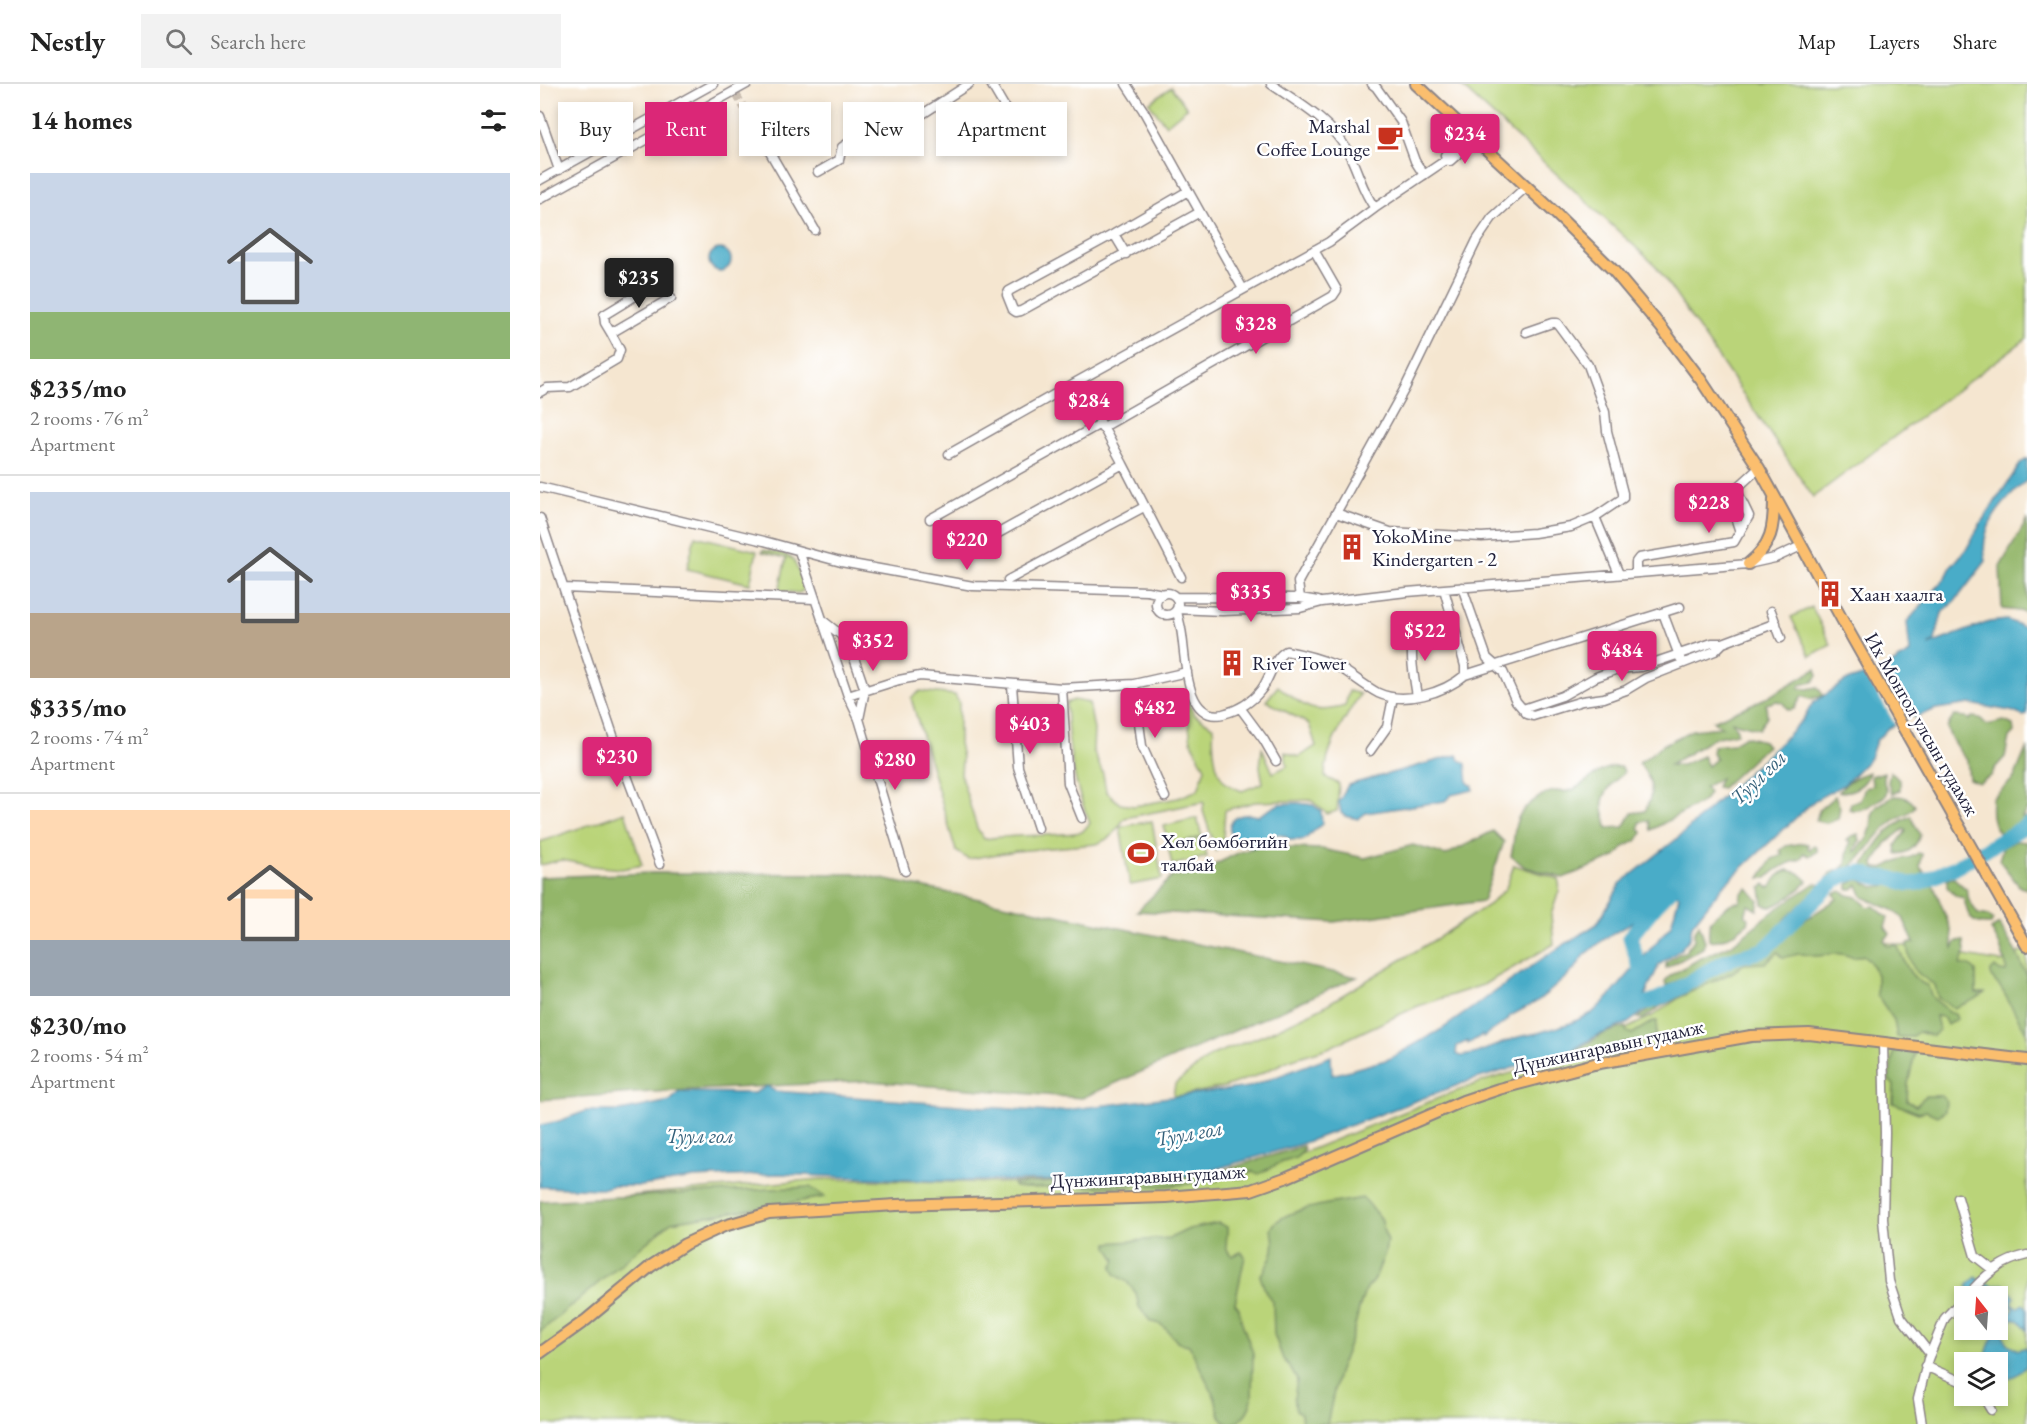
<!DOCTYPE html>
<meta charset="utf-8">
<style>
:root{--surface:#fff;--page:#f2f2f2;--text:#222;--muted:#767676;--line:#e0e0e0;--accent:#db2777}
body{margin:0;font-family:"EB Garamond",serif;background:var(--page);color:var(--text);height:100vh;display:flex;flex-direction:column;font-size:22px;white-space:nowrap}
*{box-sizing:border-box;margin:0}
p{font-size:20px;color:var(--muted)}
.icon{flex:none;width:33px;height:33px;fill:none;stroke:currentColor;stroke-width:2;stroke-linecap:round;stroke-linejoin:round}
.map{position:relative;flex:1;overflow:hidden}
.drawer{display:flex;flex-direction:column;background:var(--surface);width:540px}
.drawer>*{flex:none}
.top-card{position:absolute;left:18px;top:18px;width:570px;height:54px;display:flex;gap:12px}
.needle{width:39px;rotate:343deg}
.tools{position:absolute;left:1414px;top:1202px;display:grid;gap:12px}
.tools a{display:grid;place-items:center;width:54px;height:54px;border-radius:0px;background:var(--surface);box-shadow:0 3px 9px #0003;font-size:30px}
.price{position:absolute;translate:-50% -51px;padding:0 14px;border-radius:6px;background:var(--accent);color:#fff;font-size:20px;line-height:39px;filter:drop-shadow(0 2px 3px #0008)}
.price::after{content:'';position:absolute;left:50%;top:36px;width:18px;height:14px;margin-left:-9px;background:inherit;clip-path:polygon(0 0,100% 0,50% 100%)}
.price.on{background:#222;color:#fff}
ul{padding:0;list-style:none}
li{display:grid;align-content:center;gap:12px;height:318px;padding:0 30px}
li+li{border-top:2px solid var(--line)}
li span{display:grid;place-items:center;height:186px;border-radius:0px;color:#555}
li>.icon{margin-inline-start:auto}
span .icon{width:108px;height:108px;fill:#fffc;stroke-width:1}
li b{font-size:26px}
h2{display:flex;justify-content:space-between;align-items:center;height:72px;padding:0 30px;font-size:26px}
.tag{padding:0 21px;border-radius:0px;background:var(--surface);box-shadow:0 3px 9px #0003;font-size:21px;line-height:54px}
.tag.on{background:var(--accent);color:#fff}
header{display:flex;align-items:center;gap:36px;box-sizing:border-box;height:84px;padding:0 30px;background:var(--surface);border-bottom:2px solid var(--line)}
header strong{font-size:28px}
nav{display:flex;gap:33px;margin-inline-start:auto;font-size:21px}
.search{width:420px;height:54px;background:var(--page);display:flex;align-items:center;gap:15px;box-sizing:border-box;padding:0 21px;border-radius:0px;color:var(--muted);font-size:22px}
main{display:flex;flex:1;min-height:0}
.map>svg:first-child{display:block}
.green{fill:#bad479;stroke:#6e7b5a;stroke-width:1.5;fill-rule:evenodd}
.forest{fill:#93b669;stroke:#5a6c52;stroke-width:1.5}
.water{fill:#49acc8;stroke:#366782;stroke-width:1.5;fill-rule:evenodd}
.pier{fill:#f5e6d0}
.lines{fill:none;stroke-linecap:round;stroke-linejoin:round}
.river{stroke:#49acc8;stroke-width:15}
.minor-tunnel{stroke:#cbbfb2;stroke-width:8;stroke-dasharray:8 4;stroke-linecap:butt}
.minor-casing{stroke:#8c8486;stroke-width:11}
.major-casing{stroke:#8c8486;stroke-width:14}
.minor{stroke:#fff;stroke-width:8}
.major{stroke:#fbbe6e;stroke-width:10}
.labels{text-anchor:middle;dominant-baseline:central;stroke-width:5;stroke-linejoin:round;paint-order:stroke}
.poi-label{font-size:20px;fill:#22223b;stroke:#fff;text-anchor:start}
.street-label{font-size:20px;fill:#22223b;stroke:#fff}
.water-label{font-size:21px;font-style:italic;fill:#34607a;stroke:#fff}
</style>
<header>
<strong>Nestly</strong>
<div class="search"><svg class="icon" aria-label="search" viewBox="0 0 24 24"><circle cx="10" cy="10" r="6"/><path d="M15 15l6 6"/></svg>Search here</div>
<nav><a>Map</a><a>Layers</a><a>Share</a></nav>
</header>
<main>
<section class="drawer">
<h2>14 homes<svg class="icon" aria-label="filters" viewBox="0 0 24 24"><path d="M4 7h16M4 17h16"/><circle cx="9" cy="7" r="2"/><circle cx="15" cy="17" r="2"/></svg></h2>
<ul>
<li><span style="background:linear-gradient(#c9d6e8 75%,#8fb573 0)"><svg class="icon" aria-label="home" viewBox="0 0 24 24"><path d="M3 11l9-7 9 7M6 9v11h12V9"/></svg></span><div><b>$235/mo</b><p>2 rooms · 76 m²</p><p>Apartment</p></div></li>
<li><span style="background:linear-gradient(#c9d6e8 65%,#b9a48a 0)"><svg class="icon" aria-label="home" viewBox="0 0 24 24"><path d="M3 11l9-7 9 7M6 9v11h12V9"/></svg></span><div><b>$335/mo</b><p>2 rooms · 74 m²</p><p>Apartment</p></div></li>
<li><span style="background:linear-gradient(#ffd9b3 70%,#9aa5b1 0)"><svg class="icon" aria-label="home" viewBox="0 0 24 24"><path d="M3 11l9-7 9 7M6 9v11h12V9"/></svg></span><div><b>$230/mo</b><p>2 rooms · 54 m²</p><p>Apartment</p></div></li>
</ul>
</section>
<div class="map">
<svg width="1487" height="1340" viewBox="0 0 1487 1340">
<rect width="100%" height="100%" fill="#fff"/>
<filter id="ink" filterUnits="userSpaceOnUse"><feTurbulence type="fractalNoise" baseFrequency=".0167" numOctaves="2"/><feDisplacementMap in="SourceGraphic" scale="12" xChannelSelector="R" yChannelSelector="G"/><feConvolveMatrix kernelMatrix="1 2 1 2 8 2 1 2 1" color-interpolation-filters="sRGB"/></filter>
<filter id="wash" filterUnits="userSpaceOnUse"><feTurbulence type="fractalNoise" baseFrequency=".008" numOctaves="4" result="noise"/><feDisplacementMap in="SourceGraphic" scale="24" xChannelSelector="R" yChannelSelector="G"/><feGaussianBlur stdDeviation="1.35" result="paint"/><feColorMatrix in="noise" values="0 0 0 0 0 0 0 0 0 0 0 0 0 0 0 0 0 1.4 0 .05"/><feComposite in="paint" operator="in"/></filter>
<g filter="url(#wash)">
<rect width="100%" height="100%" fill="#f5e6d0"/>
<path class="green" d="M919 0H1487V254L1273 413 1116 182Z
M631 3 647 24 626 41 609 19Z
M155 452 217 467 210 500 147 485Z
M223 466 242 469 253 475 264 500 263 507 259 509 239 507 246 474 222 468Z
M1272 523 1291 561 1270 572 1251 533Z
M738 602C764 622 771 632 805 622L809 607 820 610C804 637 786 661 785 693L799 700 797 727 787 730 771 716 715 718 685 726 683 754 676 767 663 727 664 718 585 734 571 753 557 760 476 767 428 775 416 767 371 614 380 607 415 611 419 619V659L422 674 421 692 437 744 444 755C476 750 509 753 542 748L550 739C533 701 528 661 526 619L534 616 549 619 554 646 553 666 563 690 566 707 580 720 594 722 638 714 658 706 665 684 651 657 645 613 655 631 674 643C672 658 674 687 685 698 689 702 697 705 702 707L723 699 720 683 722 664 733 689 747 682 745 668 759 673 776 662 769 640 726 617Z
M85 728 102 781 82 785 52 782 22 776 0 781V758Z
M657 734 662 753 628 761 624 742Z
M612 737 622 795 590 801 580 743Z
M662 754 667 773 632 781 628 762Z
M974 781 1019 795V807L1011 831 1014 860 943 901 878 922 788 964 749 976 718 991 684 1003 633 1013 635 1000 672 971 724 951 781 924 901 852 950 820 966 804Z
M1290 849 1461 878 1487 865V1340H0V1123L106 1110 281 1095 455 1099 696 1091 723 1085 906 1011 947 996 1034 971 1112 932 1151 906 1195 881ZM1425 1212H1458V1245H1425ZM1425 1278H1458V1311H1425Z"/>
<path class="forest" d="M1487 436V528L1462 525 1460 483Z
M1276 585 1278 592 1273 598 1260 601 1259 604 1267 605 1277 603 1284 612 1269 615 1262 612 1254 625 1248 626 1243 619 1237 617 1226 620 1227 632 1219 645 1192 638 1197 645V649L1173 654 1130 681H1142L1163 672 1168 682 1176 675 1172 669 1173 662 1192 660 1205 652 1223 657 1227 662 1182 704 1176 703 1180 694 1165 703 1169 709 1164 717 1111 746 1109 737 1100 738 1099 745 1103 749 1096 757 1084 763 1075 773 1023 794 985 783 971 772C976 753 971 739 985 724 992 717 1004 709 1014 707 1020 707 1026 709 1032 706 1049 698 1061 680 1082 683L1084 688C1075 697 1060 710 1063 725 1064 732 1067 735 1067 744L1084 743 1092 729 1105 727C1115 707 1113 697 1099 679L1123 661 1152 646 1182 643 1173 637 1228 613Z
M1414 632 1426 633 1429 636 1432 633 1440 634 1447 641 1464 637 1473 641 1474 648 1469 653 1465 673 1455 684 1451 692 1439 699 1429 695 1427 676C1420 669 1409 653 1407 643Z
M1487 663V726L1482 733 1487 734V739L1466 749 1459 748C1451 738 1451 728 1452 715L1474 694Z
M1350 687 1360 697V706L1352 710 1348 699Z
M1329 688C1326 702 1313 708 1299 708 1306 697 1317 692 1329 688Z
M1344 688V699L1347 706 1345 712C1335 718 1322 730 1309 725L1311 719 1320 716 1325 704 1332 701 1331 692Z
M1295 712 1300 723 1298 735 1286 739 1276 737 1279 726Z
M1354 712C1364 712 1370 714 1375 722 1370 731 1359 731 1352 738 1339 748 1331 762 1320 774 1313 782 1303 788 1295 795H1287L1290 789 1299 786 1306 780 1308 764 1311 758 1307 757 1310 753 1318 750 1320 756 1315 764V768L1327 755 1331 744 1332 731 1337 722Z
M1371 732 1380 751C1376 763 1370 769 1357 770L1356 761 1366 747 1364 745 1347 758 1334 779 1335 784C1348 785 1347 780 1359 776 1367 773 1371 775 1378 769L1382 770 1380 783 1384 788 1383 791 1373 794 1322 784C1334 764 1347 741 1371 732Z
M953 747 964 758 943 817 794 838 597 827 633 792 654 791 700 768 717 763 782 765 825 774 873 761 906 771Z
M1475 757 1487 758V805L1480 803 1459 776 1463 763Z
M1263 759 1268 760V764L1270 766 1274 761 1277 764V768L1269 772 1264 769 1261 775C1248 779 1236 784 1227 794H1220L1232 775 1243 771 1240 767 1246 762Z
M1248 786 1259 789 1268 797C1258 808 1245 817 1231 823L1223 820 1221 804 1225 800 1228 803H1231C1235 794 1239 789 1248 786Z
M113 789 318 790 817 893 542 1014 329 997 95 1009 0 1016V793Z
M1414 794 1427 806 1429 817 1438 830 1448 832 1453 835 1451 840C1430 841 1428 833 1424 814L1416 812 1407 803V795Z
M1318 795 1334 803 1349 801 1376 804 1393 800 1411 846 1413 864 1417 857H1424L1425 868 1420 881 1430 882 1436 887V909H1445C1435 917 1425 919 1414 924L1398 914 1395 901C1375 889 1370 885 1367 860L1374 859 1363 834 1350 825 1323 813 1318 801 1313 805H1308V800Z
M1275 799 1281 801 1244 836 1233 852 1223 862 1209 867H1198L1180 873 1158 888 1126 902 1125 897 1131 891 1159 875 1191 861 1235 826Z
M1208 804 1219 817 1217 826 1208 821 1205 832 1209 835 1208 839C1197 847 1184 859 1169 856 1167 837 1172 833 1186 823 1191 819 1193 818 1200 818L1201 810Z
M1301 807 1308 811 1317 813 1328 823 1334 822 1348 834 1345 843 1350 850 1344 856 1347 862 1357 861C1366 879 1367 893 1388 902 1393 922 1401 916 1408 928L1415 930 1417 935 1407 941 1403 933 1396 932 1399 946 1393 952 1378 948 1371 953H1357L1354 936 1337 911V891L1329 876 1323 871 1314 874C1295 866 1294 871 1276 872 1271 872 1266 870 1261 870 1254 870 1251 873 1242 873L1238 868 1225 879 1204 880 1193 888 1121 922 1103 935 1098 934 1125 913 1194 878 1222 870 1249 846 1297 815 1294 810Z
M1159 840 1165 857 1163 864 1126 884V879L1140 869 1145 868 1154 856V849Z
M1459 840 1476 868 1487 892V950L1461 904 1451 893V887L1455 883 1460 887 1466 888 1467 884 1460 862 1451 845Z
M1113 937H1117L1116 952 1098 959 1085 958 1061 968 1027 975H1024L1023 973 1065 949 1085 943 1087 948 1092 950Z
M1354 966 1375 969 1368 1000 1367 1017 1376 1022 1385 1012H1402L1406 1016 1405 1027 1397 1032 1386 1027 1378 1029 1353 1019 1354 1001 1349 996Z
M763 1062 764 1066 756 1074 740 1079 719 1090 710 1087 706 1094 682 1093 677 1097 664 1096 648 1100 622 1102 485 1104 475 1103 473 1100 515 1098 572 1099 648 1093 681 1087Z
M270 1103 285 1113 131 1138 0 1248V1117Z
M823 1114C831 1120 834 1129 842 1136L843 1145 847 1155 845 1169 834 1197 825 1207 819 1225 813 1250 798 1289 787 1340H762L761 1330 756 1326 754 1314 757 1296 749 1282 743 1275 734 1250 733 1218 726 1209 720 1192C731 1178 738 1162 731 1145 739 1124 802 1118 823 1114Z
M678 1139 687 1143C688 1154 682 1166 693 1172L701 1168 705 1172 695 1219 699 1224 701 1236 713 1269 712 1315C709 1328 701 1340 687 1340L680 1332 675 1314 649 1261C646 1260 642 1260 639 1258 628 1252 629 1240 611 1238L599 1223 596 1209 587 1198 575 1190 572 1183 576 1176 568 1163V1159L630 1154 649 1145Z"/>
<path class="water" d="M169 176a11 11 0 1 1 22 0a11 11 0 1 1-22 0Z
M1487 375V396C1464 417 1437 443 1446 477L1416 516 1402 529 1395 556 1388 561 1449 538 1467 536 1487 544V631L1483 632 1471 627 1430 620 1396 625 1348 644 1336 657 1330 674 1305 700 1275 716 1182 803 1152 841 1150 854 1141 865 1119 881 1103 916 1110 915 1115 919 1088 939 1054 953 1033 966 926 998 761 1060 669 1087 633 1093 569 1096 395 1097 239 1090 154 1094 101 1102H72L62 1105 0 1103V1041L19 1037 46 1027H80L130 1017 139 1008 214 1009 227 1002 235 1007 510 1028 709 1003 791 972 792 991 849 975 902 945 1006 872 1057 840 1081 799 1139 753 1243 656 1263 635 1273 619 1306 597 1342 586 1370 569 1367 538 1406 493 1411 483 1427 464 1442 437 1481 379ZM1128 804 1139 812 1131 841 1070 912 1052 929 1031 939 998 949 978 953 934 970 920 972 916 970 917 962 928 957V960L942 951 943 953 967 937 970 932 996 918 1010 907 1034 886 1044 872 1063 856 1099 834Z
M917 671 919 675 926 680 928 699 933 702V706L911 711 905 717 826 729 818 735 805 732 801 729 799 718 808 701Z
M758 719 773 721 781 727 782 740 764 756H750L745 752 736 750 726 762C711 764 700 763 690 752 690 748 689 745 690 741 693 730 709 729 718 732L739 720Z
M1436 1193 1444 1201 1447 1199 1453 1202 1463 1200 1475 1213 1472 1218V1221L1477 1224 1483 1220 1487 1224V1246L1480 1237 1473 1234 1462 1249 1468 1260 1478 1266 1487 1263 1486 1282C1478 1292 1470 1296 1458 1293V1278H1446C1445 1258 1462 1239 1474 1225L1469 1221 1458 1228V1212H1434L1427 1202Z"/>
<path class="pier" d="M1343 582 1375 636 1357 644 1325 588Z"/>
<g class="lines">
<path class="river" d="M1099 898 1103 894 1090 853 1117 820 1144 793
M1093 922C1126 918 1159 889 1189 876 1201 870 1213 871 1225 865L1290 801 1303 792 1319 788 1336 793 1350 794 1369 800 1379 799 1418 782 1487 741"/>
</g>
</g>
<g filter="url(#ink)">
<g class="lines">
<path class="minor-tunnel" d="M196 10 210 34"/>
<g class="minor-casing">
<path id="minor" d="M451 0 477 44
M586 0 603 26 703 205
M832 0 836 3 861 38 875 77 884 91
M0 32 19 86
M210 34 275 146
M906 76 905 71 929 49
M278 88 299 76 302 63 333 43 342 41 355 46 361 44 429 0
M0 96 173 0
M648 107 574 150 469 207 467 211 473 226 476 228 481 227 660 128
M0 115 207 0
M835 124 906 76 910 77 935 55
M574 150 586 170
M986 248 1012 239H1017L1048 281 1065 328 1067 347 1083 409V414L1055 433
M538 297 789 158 835 124C822 108 818 85 807 66 791 37 758 19 731 0
M0 308 7 304 30 303 77 275 80 266 71 249 131 214 119 200 113 201 64 231 65 239 71 249
M562 344 793 212 797 206 774 166
M409 370 538 297 583 380 641 493
M0 403 224 457 301 478 433 502 607 507 623 510
M1196 405 1190 412 1189 415 1200 448
M796 429 850 448 942 453 994 449 1031 443 1055 433 1079 490
M0 434 84 684 120 780
M390 435 560 340
M446 456 583 380
M259 467 308 612 319 635 365 787
M1096 489V478L1099 474 1194 458 1209 432 1196 405 1219 384
M468 496 604 423
M922 503 947 574 963 588 976 617 987 630 993 632 1042 617 1064 614 1086 606 1106 594 1175 567 1183 559
M24 504 274 515
M904 505 925 582V591
M616 520a11 11 0 1 1 22 0a11 11 0 1 1-22 0Z
M636 513 760 514 778 517
M760 514 758 498 865 304 937 156 952 134 987 102
M637 525 682 527 760 524 782 518 867 508 1208 480 1235 474 1261 462
M637 527C638 533 640 539 641 545 646 568 643 639 683 630 699 626 711 619 721 606 730 595 733 574 746 567 762 570 780 575 795 581 810 589 823 601 838 609 864 621 904 609 925 591L1140 523
M1231 527 1241 554
M1123 529 1140 574
M282 536 301 551 313 571 325 606 319 635
M875 543C869 567 873 588 877 612
M594 600 602 662 625 713
M472 601 478 683 498 744
M522 604 528 699 542 734
M308 612 359 596 380 592 522 604 594 600 647 588
M701 625 724 656 736 677
M983 625 1022 612 1056 593 1078 585 1101 583 1172 559H1183L1236 539
M830 667 847 643 853 614
M1343 958 1345 1049 1343 1135 1349 1197 1361 1233 1390 1270
M1418 1114 1435 1172 1453 1186
M1426 1212C1447 1191 1457 1178 1487 1171
M1385 1282 1425 1299
M1442 1311 1451 1326
M1382 1340 1378 1315 1388 1275 1405 1234 1425 1213"/>
</g>
<g class="major-casing">
<path id="major" d="M876 0 1013 127 1073 186 1121 243 1161 296 1219 384 1304 539 1487 862
M1208 480C1232 461 1234 444 1234 415
M0 1269 46 1236 111 1182 145 1160 184 1142 229 1129 356 1121 626 1113 711 1106 745 1094 923 1017 959 1005 1054 980 1211 952 1269 950 1487 976"/>
</g>
<use href="#minor" class="minor"/>
<use href="#major" class="major"/>
</g>
</g>
<defs>
<g id="cafe-bare" transform="scale(2.07)"><path d="M-5.5-4.5H6V0H3Q3 3.5 0 3.5H-2.5Q-5.5 3.5-5.5 0ZM3-3.2v2h1.7v-2ZM-6 4.5H4V6H-6Z" fill="#c8321e" stroke="#fff" stroke-width="2.5" paint-order="stroke"/></g>
<g id="building-bare" transform="scale(2.07)"><path d="M-4-6H4V6H1V3H-1V6H-4ZM-2.5-4.3h1.7v1.8h-1.7ZM.8-4.3h1.7v1.8H.8ZM-2.5-1h1.7V.8h-1.7ZM.8-1h1.7V.8H.8Z" fill="#c8321e" stroke="#fff" stroke-width="2.5" paint-order="stroke"/></g>
<g id="stadium-bare" transform="scale(2.07)"><path d="M0-5a6.5 5 0 1 0 0 10a6.5 5 0 1 0 0-10ZM-3.5-1.8h7v3.6h-7Z" fill="#c8321e" stroke="#fff" stroke-width="2.5" paint-order="stroke"/></g>
</defs>
<g fill-rule="evenodd">
<use href="#cafe-bare" x="850" y="53"/>
<use href="#building-bare" x="812" y="463"/>
<use href="#building-bare" x="1290" y="510"/>
<use href="#building-bare" x="692" y="579"/>
<use href="#stadium-bare" x="601" y="769"/>
</g>
<g class="labels">
<g class="poi-label">
<text x="830" y="42" text-anchor="end">Marshal<tspan x="830" dy="23">Coffee Lounge</tspan></text>
<text x="832" y="452">YokoMine<tspan x="832" dy="23">Kindergarten - 2</tspan></text>
<text x="1310" y="510">Хаан хаалга</text>
<text x="712" y="579">River Tower</text>
<text x="621" y="757">Хөл бөмбөгийн<tspan x="621" dy="23">талбай</tspan></text>
</g>
<g class="street-label">
<text transform="translate(1382 640) rotate(60)">Их Монгол улсын гудамж</text>
<text transform="translate(1068 962) rotate(-12)">Дүнжингаравын гудамж</text>
<text transform="translate(608 1092) rotate(-3)">Дүнжингаравын гудамж</text>
</g>
<g class="water-label">
<text transform="translate(1218 693) rotate(-44)">Туул гол</text>
<text transform="translate(649 1049) rotate(-10)">Туул гол</text>
<text x="160" y="1051">Туул гол</text>
</g>
</g>
</svg>
<div class="tools">
<a><svg class="needle" viewBox="-14 -14 28 28"><path d="M0-13l5 13h-10z" fill="#e53935"/><path d="M0 13l5-13h-10z" fill="#767676"/></svg></a>
<a><svg class="icon" aria-label="layers" viewBox="0 0 24 24"><path d="M12 4l9 5-9 5-9-5zM3 14l9 5 9-5"/></svg></a>
</div>
<b class="price" style="left:925px;top:81px">$234</b>
<b class="price on" style="left:99px;top:225px">$235</b>
<b class="price" style="left:716px;top:271px">$328</b>
<b class="price" style="left:549px;top:348px">$284</b>
<b class="price" style="left:1169px;top:450px">$228</b>
<b class="price" style="left:427px;top:487px">$220</b>
<b class="price" style="left:711px;top:539px">$335</b>
<b class="price" style="left:885px;top:578px">$522</b>
<b class="price" style="left:333px;top:588px">$352</b>
<b class="price" style="left:1082px;top:598px">$484</b>
<b class="price" style="left:615px;top:655px">$482</b>
<b class="price" style="left:490px;top:671px">$403</b>
<b class="price" style="left:77px;top:704px">$230</b>
<b class="price" style="left:355px;top:707px">$280</b>
<div class="top-card">
<a class="tag">Buy</a>
<a class="tag on">Rent</a>
<a class="tag">Filters</a>
<a class="tag">New</a>
<a class="tag">Apartment</a>
</div>
</div>
</main>
